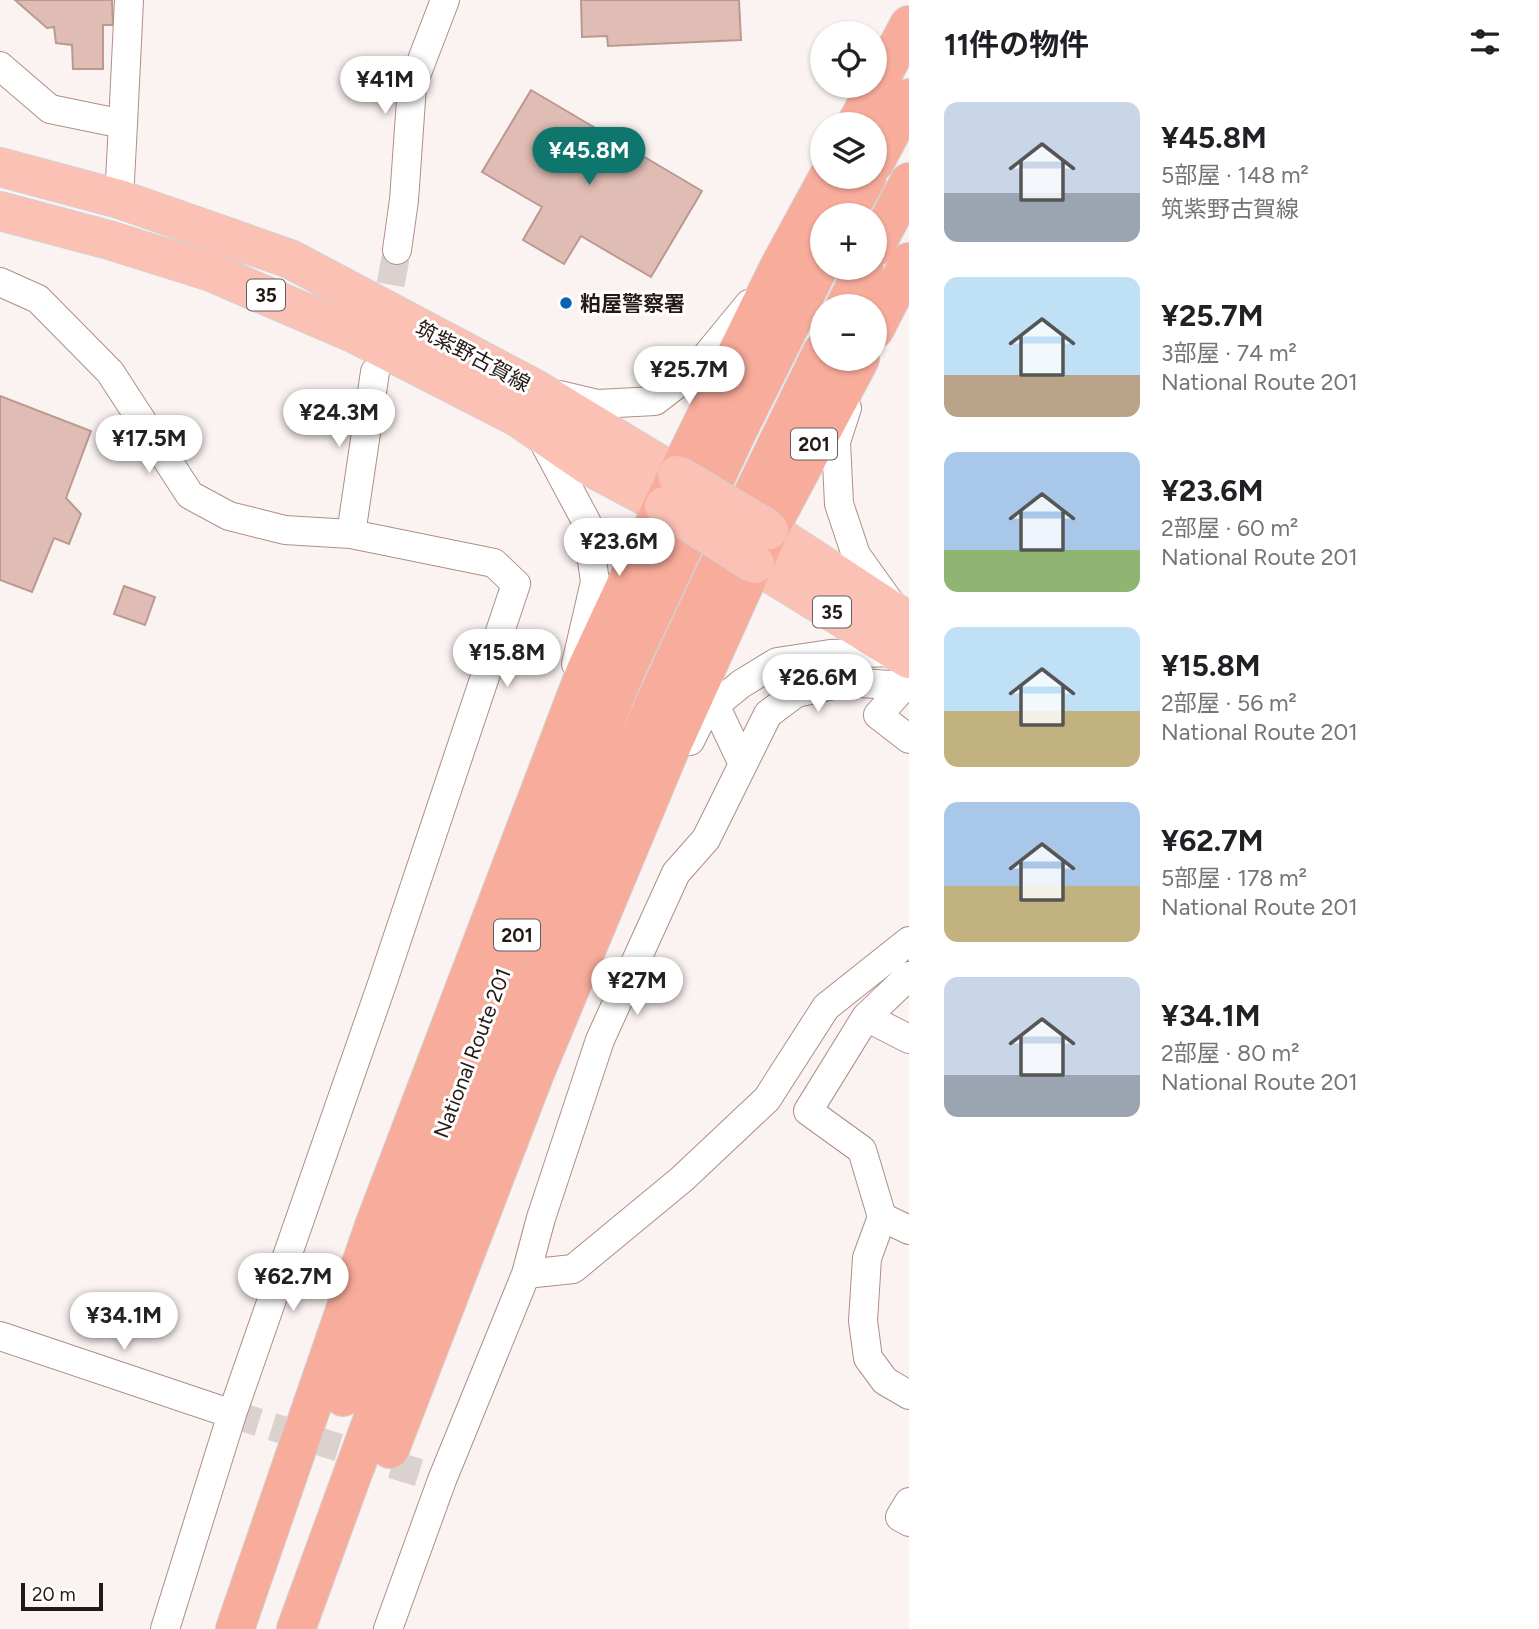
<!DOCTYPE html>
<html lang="ja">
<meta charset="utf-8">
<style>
:root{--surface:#fff;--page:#f2f2f2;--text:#202124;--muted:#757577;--accent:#0f766e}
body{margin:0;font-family:Figtree,"Noto Sans JP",sans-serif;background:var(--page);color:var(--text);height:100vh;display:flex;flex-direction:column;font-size:26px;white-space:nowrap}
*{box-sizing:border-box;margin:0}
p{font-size:23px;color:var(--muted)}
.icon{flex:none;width:38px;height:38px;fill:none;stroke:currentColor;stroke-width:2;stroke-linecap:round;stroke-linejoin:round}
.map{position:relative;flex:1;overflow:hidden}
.sheet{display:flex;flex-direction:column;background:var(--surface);width:630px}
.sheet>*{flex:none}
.buttons{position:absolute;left:810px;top:21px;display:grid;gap:14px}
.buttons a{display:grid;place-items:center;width:77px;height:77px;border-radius:50%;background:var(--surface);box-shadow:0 2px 5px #0004;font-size:35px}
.scale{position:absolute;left:21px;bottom:18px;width:82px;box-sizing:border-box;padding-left:7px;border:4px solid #251916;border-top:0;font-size:19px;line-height:24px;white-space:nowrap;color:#251916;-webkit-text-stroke:5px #fff;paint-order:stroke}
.price{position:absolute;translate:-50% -60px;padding:0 16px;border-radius:24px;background:#fff;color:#222;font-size:23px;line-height:46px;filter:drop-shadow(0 2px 4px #0008)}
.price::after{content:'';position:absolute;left:50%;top:42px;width:21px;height:16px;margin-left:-10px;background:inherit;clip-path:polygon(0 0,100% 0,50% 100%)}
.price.selected{background:var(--accent);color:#fff}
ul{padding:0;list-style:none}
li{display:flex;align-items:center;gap:21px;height:175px;padding:0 35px}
li span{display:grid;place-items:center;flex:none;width:196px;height:140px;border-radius:14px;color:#555}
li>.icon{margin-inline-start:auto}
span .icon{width:84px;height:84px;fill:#fffc;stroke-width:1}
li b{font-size:30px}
h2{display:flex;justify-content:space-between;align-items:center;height:84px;padding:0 35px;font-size:30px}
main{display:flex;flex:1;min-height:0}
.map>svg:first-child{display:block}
.building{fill:#dfbcb4;stroke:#bb9991;stroke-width:2}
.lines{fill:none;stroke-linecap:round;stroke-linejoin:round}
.minor-tunnel{stroke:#dbd2d0;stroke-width:28;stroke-dasharray:28 14;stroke-linecap:butt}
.minor-casing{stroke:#af8e86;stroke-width:30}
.primary-casing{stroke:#d3d1d0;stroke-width:40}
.trunk-casing{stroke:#d3d1d0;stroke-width:40}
.minor{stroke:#fff;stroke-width:28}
.primary{stroke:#fac1b4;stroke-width:38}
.trunk{stroke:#f8ac9b;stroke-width:38}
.primary-bridge-casing{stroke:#d3d1d0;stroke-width:40;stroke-linecap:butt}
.primary-bridge{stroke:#fac1b4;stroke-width:38}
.poi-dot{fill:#0862b0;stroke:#fff;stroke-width:2.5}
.labels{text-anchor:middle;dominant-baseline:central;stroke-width:6;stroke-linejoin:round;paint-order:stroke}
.shield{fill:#fff;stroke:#665e5c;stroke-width:2}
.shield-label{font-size:19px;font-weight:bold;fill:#251916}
.poi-label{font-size:21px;font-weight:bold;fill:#251916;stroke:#fff;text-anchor:start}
.street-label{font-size:21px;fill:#251916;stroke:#fff}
</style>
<main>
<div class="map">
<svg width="909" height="1629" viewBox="0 0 909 1629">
<rect width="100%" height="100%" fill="#fbf3f1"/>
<path class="building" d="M15 0H112L113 25H103V69H73L72 45 56 43 54 27 47 28Z
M581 0H739L741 40 608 46 607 36 582 37Z
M531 90 702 191 651 277 581 236 564 264 523 240 542 207 482 172Z
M0 396 91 431 66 498 81 514 69 544 54 538 32 592 0 580Z
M124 586 155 597 145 625 114 614Z"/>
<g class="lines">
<path class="minor-tunnel" d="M383 326 397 250
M232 1414 442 1480"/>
<g class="minor-casing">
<path id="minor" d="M0 66 50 109 123 124 119 199
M123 124 129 0
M397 250 404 200 412 86 445 0
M0 282 38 299 110 372 190 495 229 516 285 530 351 534 494 563 516 584 382 984 232 1414 165 1629
M560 395 598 404 655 401 694 371 749 304
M847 408 836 442 839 504 856 555 891 604
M540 435 587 523 595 582 576 664
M351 534 375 372
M909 681 878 715 909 739
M715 705 742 762
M690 741 703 715 741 684 777 662 830 654 895 652
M909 976 866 1017 808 1111 862 1150 882 1217 867 1258 863 1321 868 1358 885 1381 909 1395
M866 1017 909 1039
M882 1217 909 1230
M526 1274 573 1269 682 1179 767 1099 826 1007 909 941
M0 1336 232 1414
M909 1502 900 1517 909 1522
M388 1629 442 1480 526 1274 541 1218 600 1040 676 873 706 839 768 714 796 693 847 682 904 686"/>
</g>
<g class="primary-casing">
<path id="primary" d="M0 167 119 199 290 259 537 390 677 475
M0 211 109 240 211 272 355 334 517 417 589 466 664 506
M769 530 909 622
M755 564 909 659"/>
</g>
<g class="trunk-casing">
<path id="trunk" d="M856 124 909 25
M875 162 909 98
M846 215 867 177
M875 247 909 182
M845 306 864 268
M875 329 909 262
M343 1397 535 888 627 668 738 430 822 261
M390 1449 535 1073 669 752 769 530 860 359
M235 1629 374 1226 586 670 677 475 779 267 828 177
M296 1629C385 1386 472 1141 570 901 645 714 734 532 822 352"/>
</g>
<use href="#minor" class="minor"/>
<use href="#primary" class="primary"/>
<use href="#trunk" class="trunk"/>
<g class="primary-bridge-casing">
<path id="primary-bridge" d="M677 475 769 530
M664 506 755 564"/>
</g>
<use href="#primary-bridge" class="primary-bridge"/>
</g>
<circle class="poi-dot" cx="566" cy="303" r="7"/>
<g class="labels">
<g class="shield">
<rect x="247" y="279.5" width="38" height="31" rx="5"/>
<rect x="791" y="428.5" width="46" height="31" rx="5"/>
<rect x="813" y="596.5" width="38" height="31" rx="5"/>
<rect x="494" y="919.5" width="46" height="31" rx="5"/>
</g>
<g class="shield-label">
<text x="266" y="295">35</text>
<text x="814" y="444">201</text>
<text x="832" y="612">35</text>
<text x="517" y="935">201</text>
</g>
<g class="poi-label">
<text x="580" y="303">粕屋警察署</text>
</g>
<g class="street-label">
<text transform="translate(473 356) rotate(28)">筑紫野古賀線</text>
<text transform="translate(472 1053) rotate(-69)">National Route 201</text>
</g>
</g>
</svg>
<div class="buttons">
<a><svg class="icon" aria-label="locate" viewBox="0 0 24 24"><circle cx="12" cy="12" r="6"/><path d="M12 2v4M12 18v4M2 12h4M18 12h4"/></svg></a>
<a><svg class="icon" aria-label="layers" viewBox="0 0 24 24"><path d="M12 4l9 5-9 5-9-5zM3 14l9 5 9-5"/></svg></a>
<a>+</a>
<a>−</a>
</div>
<div class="scale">20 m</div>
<b class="price" style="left:385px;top:116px">¥41M</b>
<b class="price selected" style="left:589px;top:187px">¥45.8M</b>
<b class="price" style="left:689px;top:406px">¥25.7M</b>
<b class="price" style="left:339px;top:449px">¥24.3M</b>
<b class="price" style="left:149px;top:475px">¥17.5M</b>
<b class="price" style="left:619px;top:578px">¥23.6M</b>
<b class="price" style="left:507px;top:689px">¥15.8M</b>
<b class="price" style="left:818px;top:714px">¥26.6M</b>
<b class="price" style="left:637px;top:1017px">¥27M</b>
<b class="price" style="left:293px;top:1313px">¥62.7M</b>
<b class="price" style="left:124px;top:1352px">¥34.1M</b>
</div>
<section class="sheet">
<h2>11件の物件<svg class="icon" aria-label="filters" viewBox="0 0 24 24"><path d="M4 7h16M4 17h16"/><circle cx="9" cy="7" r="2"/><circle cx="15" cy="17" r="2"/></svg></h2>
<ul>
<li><span style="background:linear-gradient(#c9d6e8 65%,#9aa5b1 0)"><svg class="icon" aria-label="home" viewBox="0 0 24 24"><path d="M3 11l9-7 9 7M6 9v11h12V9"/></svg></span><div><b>¥45.8M</b><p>5部屋 · 148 m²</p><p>筑紫野古賀線</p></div></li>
<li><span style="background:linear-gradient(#bfe0f5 70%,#b9a48a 0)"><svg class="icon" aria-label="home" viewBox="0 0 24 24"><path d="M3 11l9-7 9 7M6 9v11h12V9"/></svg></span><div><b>¥25.7M</b><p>3部屋 · 74 m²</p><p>National Route 201</p></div></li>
<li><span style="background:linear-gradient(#a9c7e8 70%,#8fb573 0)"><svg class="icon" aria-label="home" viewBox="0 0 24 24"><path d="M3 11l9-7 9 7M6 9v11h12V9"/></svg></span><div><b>¥23.6M</b><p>2部屋 · 60 m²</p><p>National Route 201</p></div></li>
<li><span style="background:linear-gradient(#bfe0f5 60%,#c2b280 0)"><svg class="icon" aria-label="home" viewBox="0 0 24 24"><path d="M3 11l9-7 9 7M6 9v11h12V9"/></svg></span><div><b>¥15.8M</b><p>2部屋 · 56 m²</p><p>National Route 201</p></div></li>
<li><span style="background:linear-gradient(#a9c7e8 60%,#c2b280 0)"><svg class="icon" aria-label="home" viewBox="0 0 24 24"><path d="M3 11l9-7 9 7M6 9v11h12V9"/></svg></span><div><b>¥62.7M</b><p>5部屋 · 178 m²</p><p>National Route 201</p></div></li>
<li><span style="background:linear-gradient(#c9d6e8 70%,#9aa5b1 0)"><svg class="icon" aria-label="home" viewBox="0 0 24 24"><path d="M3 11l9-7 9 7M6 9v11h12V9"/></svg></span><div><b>¥34.1M</b><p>2部屋 · 80 m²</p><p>National Route 201</p></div></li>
</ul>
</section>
</main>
